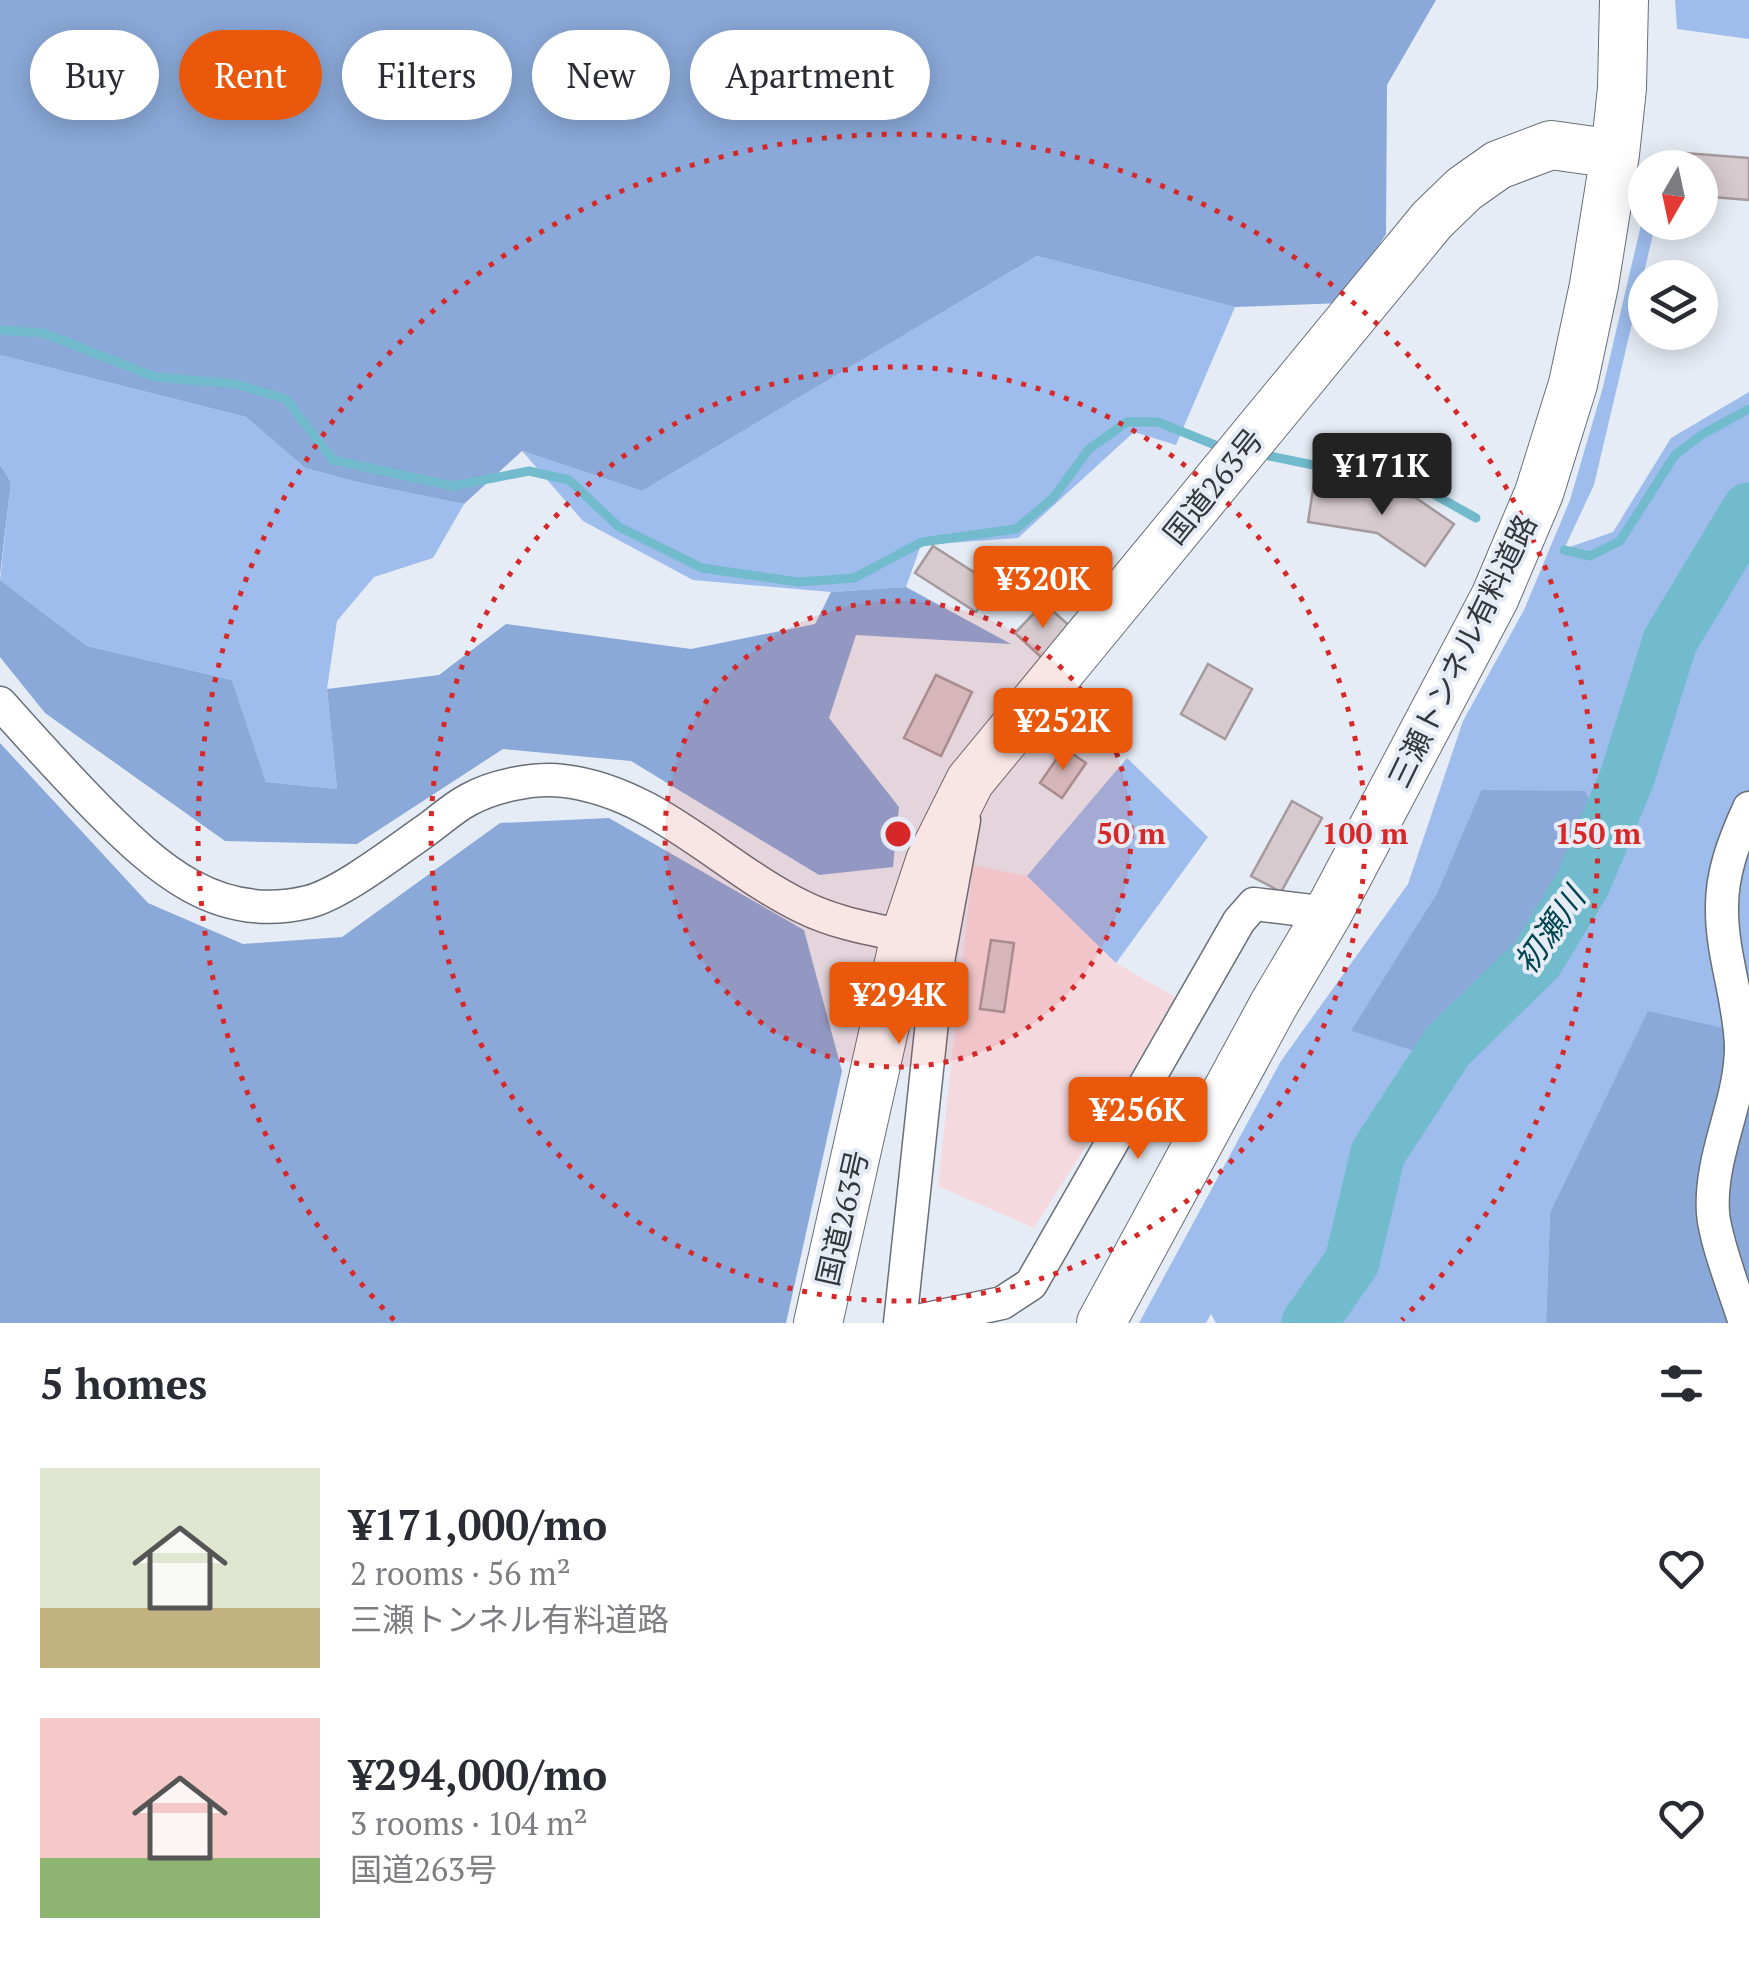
<!DOCTYPE html>
<meta charset="utf-8">
<style>
:root{--surface:#fff;--page:#f7f7f7;--text:#2b2b33;--muted:#7c7c81;--accent:#ea580c}
body{margin:0;font-family:"PT Serif","Noto Sans JP",serif;background:var(--page);color:var(--text);height:100vh;display:flex;flex-direction:column;font-size:38px;white-space:nowrap}
*{box-sizing:border-box;margin:0}
p{font-size:32px;color:var(--muted)}
.icon{flex:none;width:55px;height:55px;fill:none;stroke:currentColor;stroke-width:2;stroke-linecap:round;stroke-linejoin:round}
.map{position:relative;height:1323px;overflow:hidden}
.panel{display:flex;flex-direction:column;background:var(--surface);flex:1}
.panel>*{flex:none}
.guide{position:absolute;left:30px;top:30px;width:1000px;height:90px;display:flex;gap:20px}
.needle{width:65px;rotate:189deg}
.fabs{position:absolute;left:1628px;top:150px;display:grid;gap:20px}
.fabs a{display:grid;place-items:center;width:90px;height:90px;border-radius:50%;background:var(--surface);box-shadow:0 5px 25px #0003;font-size:50px}
.price{position:absolute;translate:-50% -85px;padding:0 22px;border-radius:10px;background:var(--accent);color:#fff;font-size:32px;line-height:65px;filter:drop-shadow(0 2px 5px #0008)}
.price::after{content:'';position:absolute;left:50%;top:60px;width:30px;height:22px;margin-left:-15px;background:inherit;clip-path:polygon(0 0,100% 0,50% 100%)}
.price.selected{background:#222;color:#fff}
ul{padding:0;list-style:none}
li{display:flex;align-items:center;gap:30px;height:250px;padding:0 40px}
li span{display:grid;place-items:center;flex:none;width:280px;height:200px;border-radius:0px;color:#555}
li>.icon{margin-inline-start:auto}
span .icon{width:120px;height:120px;fill:#fffc;stroke-width:1}
li b{font-size:42px}
h2{display:flex;justify-content:space-between;align-items:center;height:120px;padding:0 40px;font-size:42px}
.pill{padding:0 35px;border-radius:45px;background:var(--surface);box-shadow:0 5px 25px #0003;font-size:35px;line-height:90px}
.pill.selected{background:var(--accent);color:#fff}
.map>svg:first-child{display:block}
.industrial{fill:#f4dadf}
.green{fill:#9ebcec;fill-rule:evenodd}
.forest{fill:#8aa8d8}
.lines{fill:none;stroke-linecap:round;stroke-linejoin:round}
.stream{stroke:#71bbcd;stroke-width:9}
.river{stroke:#71bbcd;stroke-width:55}
.building{fill:#d6cace;stroke:#a4999c;stroke-width:2.5}
.minor-casing{stroke:#696f77;stroke-width:35}
.highway-casing{stroke:#696f77;stroke-width:50}
.minor{stroke:#fff;stroke-width:32}
.highway{stroke:#fff;stroke-width:48}
.ring{fill:none;stroke:#d62828;stroke-width:5;stroke-dasharray:5 10}
.labels{text-anchor:middle;dominant-baseline:central;stroke-width:8;stroke-linejoin:round;paint-order:stroke}
.street-label{font-size:30px;fill:#34373a;stroke:#e6ecf5}
.water-label{font-size:32px;font-style:italic;fill:#004552;stroke:#e6ecf5}
.centre{fill:#d62828;stroke:#e6ecf5;stroke-width:5}
.ring-label{font-size:30px;text-anchor:middle;font-weight:bold;fill:#d62828;stroke:#e6ecf5;stroke-width:8;stroke-linejoin:round;paint-order:stroke}
</style>
<div class="map">
<svg width="1749" height="1323" viewBox="0 0 1749 1323">
<rect width="100%" height="100%" fill="#e6ecf5"/>
<path class="industrial" d="M973 865 1027 876 1116 963 1179 999 1034 1228 938 1186Z"/>
<path class="green" d="M1675 0H1749V39L1677 29Z
M1641 225 1654 230 1594 485 1564 549 1613 532 1671 438 1749 392V1034L1550 1213 1546 1323H1216L1211 1314 1206 1323H1139L1281 1061 1408 884 1463 721 1524 610 1570 500 1603 387ZM1481 790 1455 1064 1352 1031 1437 893Z
M1037 256 1235 307 1176 445 1134 432 1018 538 921 545 906 587 831 592 693 580 583 521 522 451 642 491Z
M0 355 246 417 305 468 361 483 464 504 433 558 374 577 337 621 327 689 337 789 266 782 232 680 87 646 0 580 11 482 0 465Z
M1127 758 1208 837 1116 963 1027 876Z"/>
<path class="forest" d="M0 0H1436L1387 85 1386 234 1343 303 1235 307 1037 256 642 491 522 451 464 504 361 483 305 468 246 417 0 355Z
M0 465 11 482 0 575Z
M0 580 87 646 232 680 266 782 337 789 327 689 439 675 506 624 691 649 815 624 831 592 906 587 1011 644 856 635 829 718 899 807 893 867 819 875 631 761 503 749 357 844 225 841 45 713 0 657Z
M0 743 148 903 243 944 342 937 500 823 609 818 804 930 842 1071 786 1323H0Z
M1481 790 1585 791 1614 859 1569 953 1455 1064 1351 1031 1437 893Z
M1648 1011 1749 1034V1323H1546L1550 1213Z"/>
<g class="lines">
<path class="stream" d="M0 330 44 333 155 377 236 384 286 399 333 460 453 486 529 471 569 480 619 527 702 568 798 582 854 578 922 542 1016 529 1053 498 1089 449 1127 422H1158L1225 449
M1269 456 1328 468 1389 469 1476 518
M1564 550 1590 556 1620 541 1675 455 1703 434 1749 409"/>
<path class="river" d="M1309 1323 1352 1262 1378 1153 1447 1047 1537 959 1583 883 1627 778 1670 641 1749 510"/>
</g>
<path class="building" d="M1672 152 1749 158V200L1700 196V168H1671Z
M1314 483 1416 498 1454 524 1425 566 1377 533 1308 522Z
M933 546 994 585 976 612 915 573Z
M1044 603 1072 628 1043 659 1015 633Z
M1208 664 1252 689 1225 739 1181 714Z
M936 675 972 692 941 756 904 738Z
M1064 748 1086 763 1062 798 1040 783Z
M1292 801 1322 818 1281 892 1251 876Z
M991 940 1014 943 1004 1012 980 1009Z"/>
<g class="lines">
<g class="minor-casing">
<path id="minor" d="M0 703C32 739 64 774 98 809 157 868 217 924 308 902 341 894 396 851 425 831 439 821 453 808 468 800 493 786 535 777 564 781 657 792 722 868 803 907 835 923 871 929 905 936
M900 1323 939 956 964 820
M908 1323 1002 1303 1031 1284 1239 921 1254 904 1328 913
M1745 1323C1736 1294 1715 1241 1713 1213 1709 1156 1741 1103 1741 1047 1740 1001 1722 956 1722 911 1721 874 1734 841 1749 808"/>
</g>
<g class="highway-casing">
<path id="highway" d="M818 1323 905 936 930 861 970 781 1432 220 1464 189 1498 165 1551 145 1615 154
M1101 1323 1274 1004 1328 913 1495 597 1539 493 1573 384 1594 285 1615 154 1622 88 1624 0"/>
</g>
<use href="#minor" class="minor"/>
<use href="#highway" class="highway"/>
</g>
<circle cx="898" cy="834" r="233" fill="#d62828" fill-opacity=".12"/>
<g class="ring">
<circle cx="898" cy="834" r="233"/>
<circle cx="898" cy="834" r="467"/>
<path d="M394 1320A700 700 0 1 1 1402 1320"/>
</g>
<g class="labels">
<g class="street-label">
<text transform="translate(1213 486) rotate(-51)">国道263号</text>
<text transform="translate(1462 651) rotate(-64)">三瀬トンネル有料道路</text>
<text transform="translate(842 1218) rotate(-77)">国道263号</text>
</g>
<g class="water-label">
<text transform="translate(1549 930) rotate(-55)">初瀬川</text>
</g>
</g>
<circle cx="898" cy="834" r="15" class="centre"/>
<g class="ring-label">
<text x="1131" y="844">50 m</text>
<text x="1365" y="844">100 m</text>
<text x="1598" y="844">150 m</text>
</g>
</svg>
<div class="fabs">
<a><svg class="needle" viewBox="-14 -14 28 28"><path d="M0-13l5 13h-10z" fill="#e53935"/><path d="M0 13l5-13h-10z" fill="#7c7c81"/></svg></a>
<a><svg class="icon" aria-label="layers" viewBox="0 0 24 24"><path d="M12 4l9 5-9 5-9-5zM3 14l9 5 9-5"/></svg></a>
</div>
<b class="price selected" style="left:1382px;top:518px">¥171K</b>
<b class="price" style="left:1043px;top:631px">¥320K</b>
<b class="price" style="left:1063px;top:773px">¥252K</b>
<b class="price" style="left:899px;top:1047px">¥294K</b>
<b class="price" style="left:1138px;top:1162px">¥256K</b>
<div class="guide">
<a class="pill">Buy</a>
<a class="pill selected">Rent</a>
<a class="pill">Filters</a>
<a class="pill">New</a>
<a class="pill">Apartment</a>
</div>
</div>
<section class="panel">
<h2>5 homes<svg class="icon" aria-label="filters" viewBox="0 0 24 24"><path d="M4 7h16M4 17h16"/><circle cx="9" cy="7" r="2"/><circle cx="15" cy="17" r="2"/></svg></h2>
<ul>
<li><span style="background:linear-gradient(#dfe7d0 70%,#c2b280 0)"><svg class="icon" aria-label="home" viewBox="0 0 24 24"><path d="M3 11l9-7 9 7M6 9v11h12V9"/></svg></span><div><b>¥171,000/mo</b><p>2 rooms · 56 m²</p><p>三瀬トンネル有料道路</p></div><svg class="icon" aria-label="heart" viewBox="0 0 24 24"><path d="M12 20l-8-8c-3-5 5-10 8-4 3-6 11-1 8 4z"/></svg></li>
<li><span style="background:linear-gradient(#f6c9c9 70%,#8fb573 0)"><svg class="icon" aria-label="home" viewBox="0 0 24 24"><path d="M3 11l9-7 9 7M6 9v11h12V9"/></svg></span><div><b>¥294,000/mo</b><p>3 rooms · 104 m²</p><p>国道263号</p></div><svg class="icon" aria-label="heart" viewBox="0 0 24 24"><path d="M12 20l-8-8c-3-5 5-10 8-4 3-6 11-1 8 4z"/></svg></li>
</ul>
</section>
